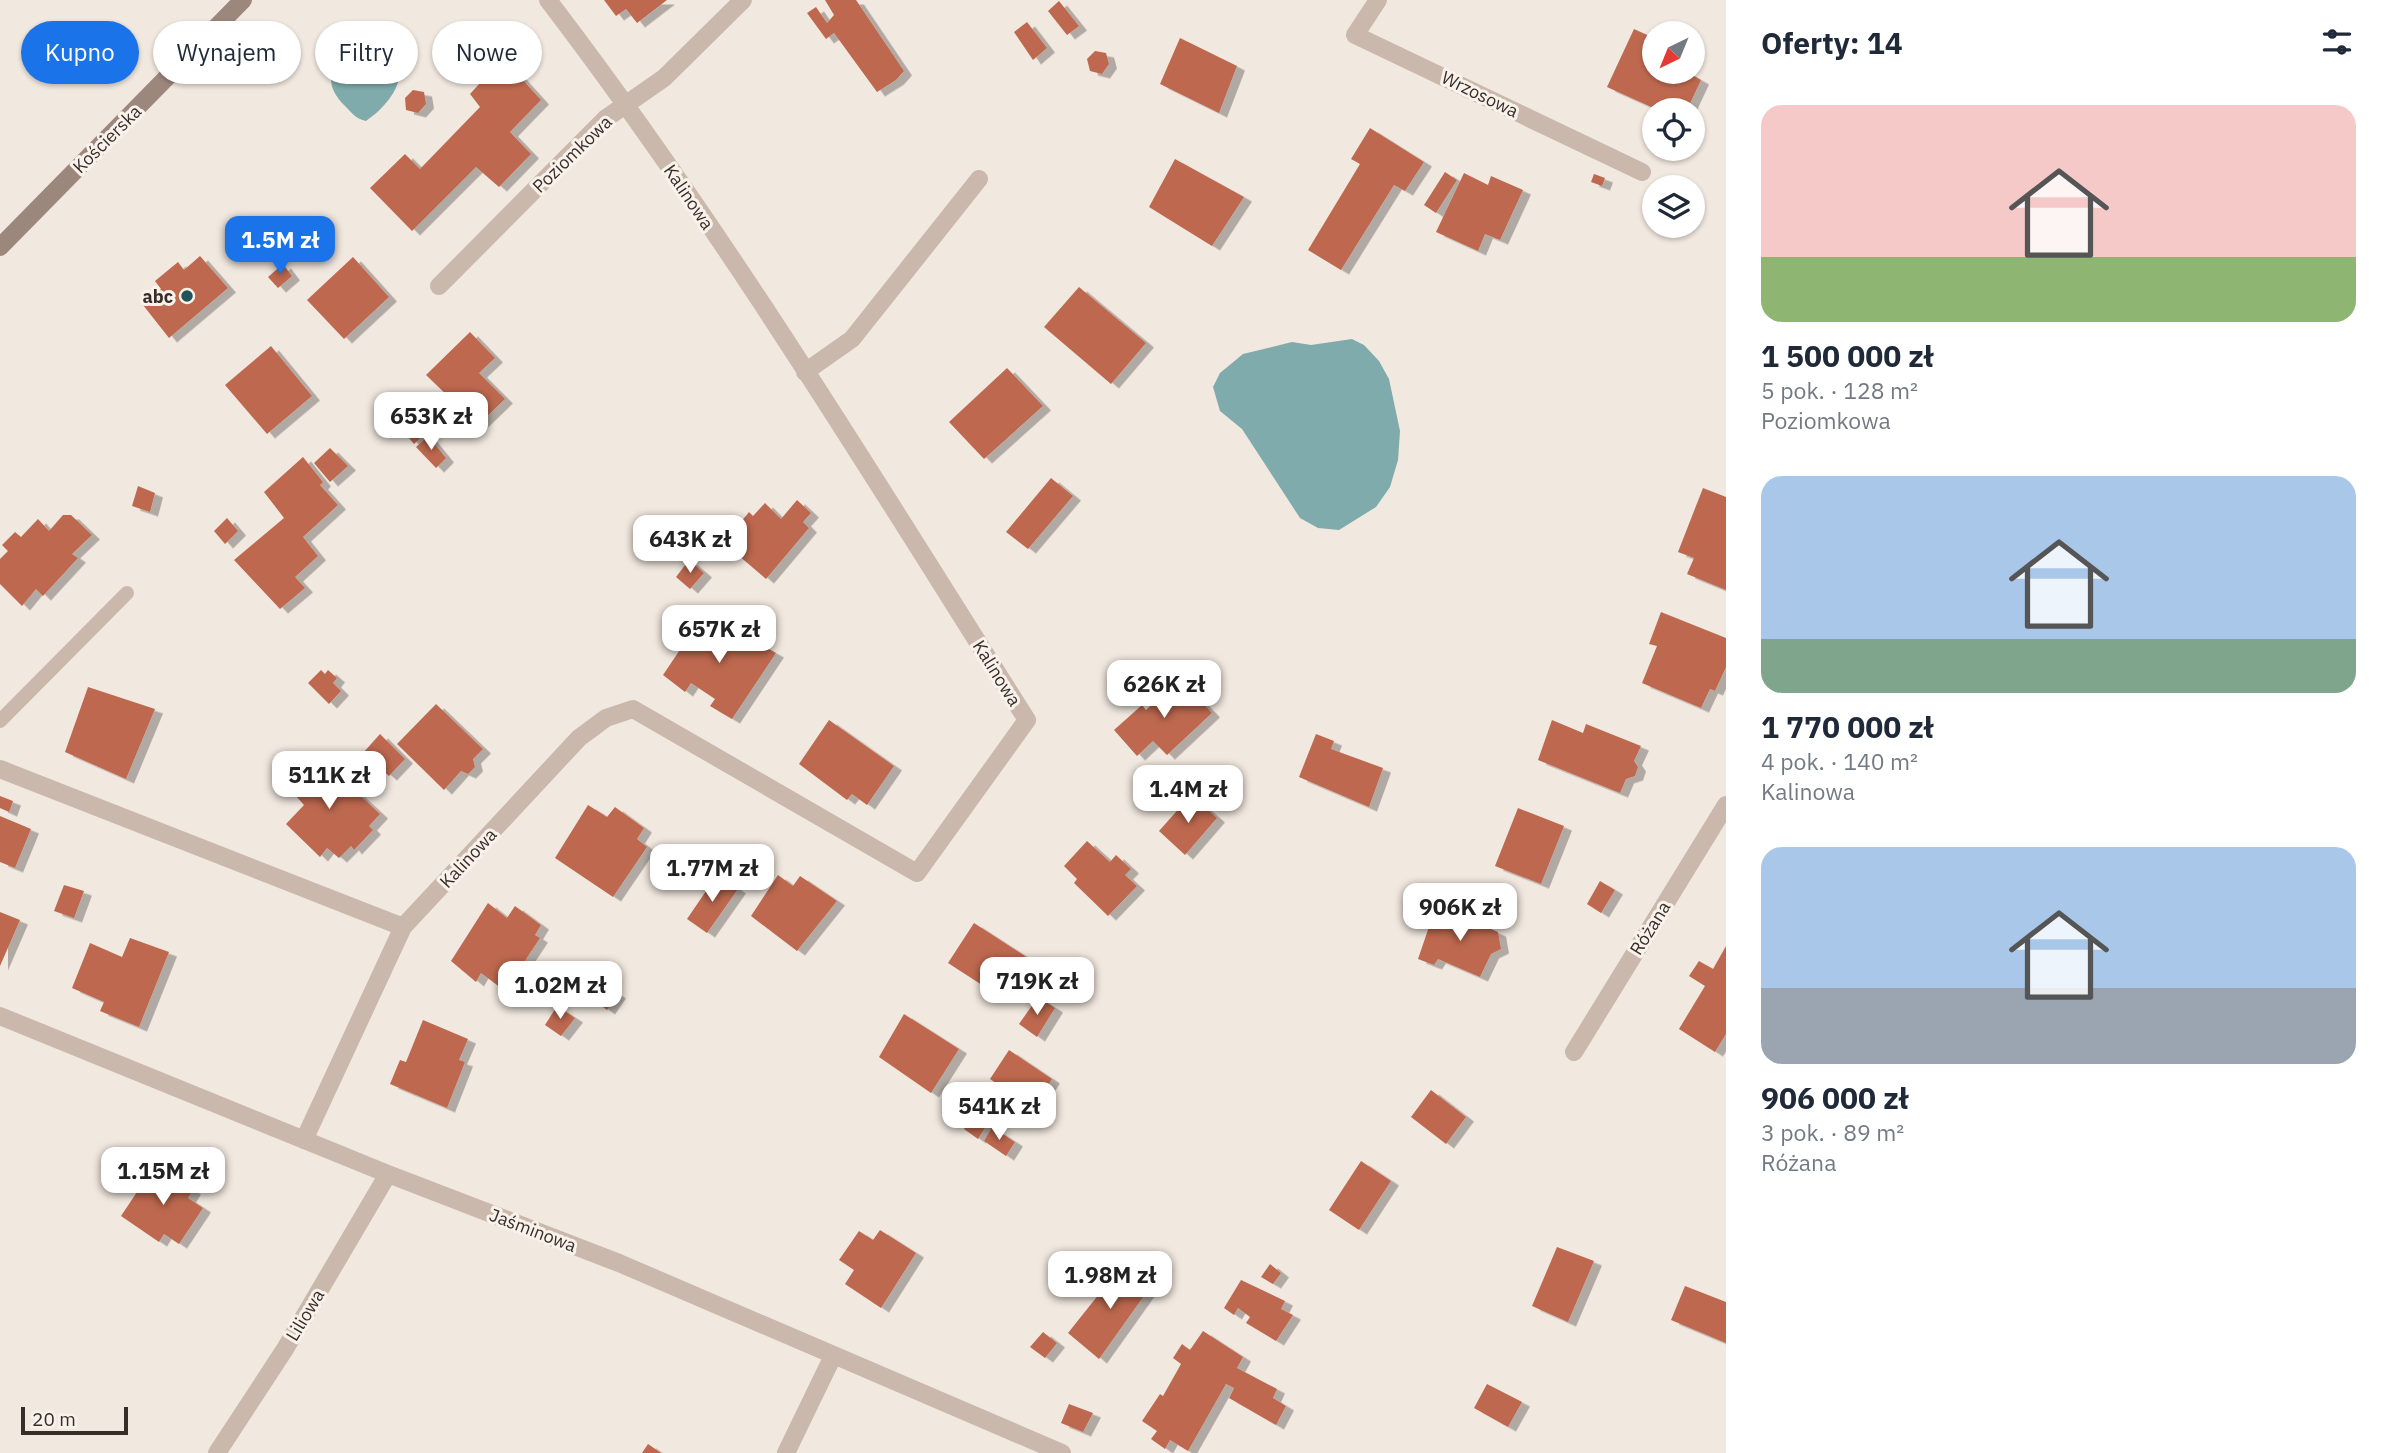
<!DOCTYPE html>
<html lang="pl">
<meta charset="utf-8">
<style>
:root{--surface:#fff;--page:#f2f2f3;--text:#1f2937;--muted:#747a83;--accent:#1a73e8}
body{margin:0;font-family:"IBM Plex Sans",sans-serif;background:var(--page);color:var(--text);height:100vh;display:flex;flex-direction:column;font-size:26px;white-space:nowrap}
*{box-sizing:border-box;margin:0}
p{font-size:23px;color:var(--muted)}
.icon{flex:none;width:38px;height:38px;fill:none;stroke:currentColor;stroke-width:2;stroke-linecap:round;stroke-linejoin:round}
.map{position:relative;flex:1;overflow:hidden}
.sheet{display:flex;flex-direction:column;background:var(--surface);width:665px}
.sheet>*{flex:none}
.top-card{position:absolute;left:21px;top:21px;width:665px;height:63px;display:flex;gap:14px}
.needle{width:46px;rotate:223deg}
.tools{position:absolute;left:1642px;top:21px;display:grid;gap:14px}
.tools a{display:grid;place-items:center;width:63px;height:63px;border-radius:50%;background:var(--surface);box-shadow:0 2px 5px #0004;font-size:35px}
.scale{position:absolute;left:21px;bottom:18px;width:107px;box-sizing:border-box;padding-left:7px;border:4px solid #372e2a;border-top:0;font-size:19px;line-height:24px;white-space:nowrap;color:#372e2a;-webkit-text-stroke:5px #f9f2eb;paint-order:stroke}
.price{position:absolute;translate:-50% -60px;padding:0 16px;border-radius:14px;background:#fff;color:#222;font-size:23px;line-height:46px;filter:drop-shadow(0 2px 4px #0008)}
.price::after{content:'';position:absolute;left:50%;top:42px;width:21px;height:16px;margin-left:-10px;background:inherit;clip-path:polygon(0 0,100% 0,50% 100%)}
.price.current{background:var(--accent);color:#fff}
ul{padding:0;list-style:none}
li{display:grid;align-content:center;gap:14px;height:371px;padding:0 35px}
li span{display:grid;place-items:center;height:217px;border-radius:21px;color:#555}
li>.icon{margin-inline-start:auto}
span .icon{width:126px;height:126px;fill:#fffc;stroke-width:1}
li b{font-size:30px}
h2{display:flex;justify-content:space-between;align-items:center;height:84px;padding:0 35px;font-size:30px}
.tag{padding:0 24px;border-radius:32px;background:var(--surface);box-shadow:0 2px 5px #0004;font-size:24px;line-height:63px}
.tag.current{background:var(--accent);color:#fff}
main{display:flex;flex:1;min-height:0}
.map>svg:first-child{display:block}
.water{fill:#7fabac}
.building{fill:#be6950;filter:url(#shadow)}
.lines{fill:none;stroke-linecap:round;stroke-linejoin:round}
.service{stroke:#c9b8ab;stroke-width:14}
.minor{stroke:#c9b8ab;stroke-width:18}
.secondary{stroke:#9c877c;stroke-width:18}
.poi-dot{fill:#225356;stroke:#f9f2eb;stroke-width:2.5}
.labels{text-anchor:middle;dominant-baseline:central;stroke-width:6;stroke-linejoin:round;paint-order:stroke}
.street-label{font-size:18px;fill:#372e2a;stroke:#f9f2eb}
.poi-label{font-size:18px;font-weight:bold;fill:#372e2a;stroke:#f9f2eb;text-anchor:end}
</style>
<main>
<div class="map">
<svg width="1726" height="1453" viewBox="0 0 1726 1453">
<defs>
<filter id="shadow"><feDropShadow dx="8" dy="4.5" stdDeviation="0" flood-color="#0004"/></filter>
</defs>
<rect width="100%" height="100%" fill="#f1e8df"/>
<path class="water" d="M371 42C420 60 397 100 366 121 356 119 352 113 345 106 313 74 343 57 371 42Z
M1352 339 1364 345 1379 361 1389 379 1400 431 1398 460 1390 487 1376 507 1339 530 1318 528 1300 518 1242 429 1220 411 1213 387 1220 373 1243 354 1292 342 1311 345Z"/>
<path class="building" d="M604 0H667L637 23 626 9 616 16Z
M825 0H856L904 71 896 80 877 92 834 33 826 39 807 13 816 7 827 23 834 15Z
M1059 1 1079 26 1067 35 1048 11Z
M1027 22 1047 48 1033 60 1014 32Z
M1634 29 1654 38V72H1687L1701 80 1687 110H1658L1607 87Z
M1180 38 1237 66 1219 113 1160 84Z
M1095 51 1106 53 1109 64 1102 74 1090 71 1087 59Z
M503 58 541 100 510 132 531 154 499 187 476 167 412 231 370 188 405 154 420 169 480 107 470 94Z
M413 90 424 92 426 104 418 113 406 110 405 98Z
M1370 128 1424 162 1405 191 1394 185 1341 270 1308 250 1360 164 1351 159Z
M1175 159 1244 197 1212 246 1149 207Z
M1445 172 1457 180 1436 213 1424 205Z
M1464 173 1488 185 1491 176 1523 190 1500 240 1485 234 1478 251 1436 232Z
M1594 174 1605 178 1602 186 1591 182Z
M200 256 228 288 169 338 143 305 161 289 155 281 178 262 184 270Z
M353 257 389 297 344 339 307 300Z
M283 264 292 276 278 288 268 277Z
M1079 287 1146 343 1111 384 1044 327Z
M470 332 495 358 479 373 505 399 478 425 426 375Z
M271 346 312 396 267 434 225 385Z
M1007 368 1043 406 984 459 949 422Z
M415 422 426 433 414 444 404 432Z
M428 436 446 458 436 468 416 447Z
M330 448 348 466 330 482 314 463Z
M303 457 323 482 320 485 338 505 303 537 318 556 295 577 305 588 280 609 234 560 284 518 264 492Z
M1051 478 1073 496 1028 549 1006 532Z
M138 486 155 493 150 512 132 506Z
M1703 488 1726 497V590L1687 574 1694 558 1678 552Z
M797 500 811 513 803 522 809 528 766 579 724 543 749 512 753 516 765 503 781 519Z
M63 515H71L92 535 72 554 78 558 43 596 36 589 22 606 0 584V559L8 551 2 545 15 532 21 537 38 519 49 531Z
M227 518 238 531 225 544 214 531Z
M689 560 704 573 690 589 676 577Z
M708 608 729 623 724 631 751 650 756 642 776 653 732 719 710 706 715 699 691 683 685 692 663 675Z
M1661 612 1726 638V667L1715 691 1710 689 1701 708 1642 683 1657 646 1649 644Z
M321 670 325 674 328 670 337 678 333 683 341 691 329 704 308 683Z
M1179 678 1212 713 1167 755 1153 741 1137 756 1114 730 1142 705 1146 710Z
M88 687 155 709 126 779 65 752Z
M436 704 483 749 473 759 475 767 468 774 461 771 444 790 397 744Z
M829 720 894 766 867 805 852 794 847 800 799 764Z
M1552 720 1583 733 1586 724 1641 746 1634 761 1638 767 1635 776 1626 779 1620 793 1538 760Z
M380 734 405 759 389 776 363 753Z
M1316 734 1334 741 1331 749 1383 768 1369 807 1299 777Z
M304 758 308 763 313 759 329 779 335 772 380 814 369 826 373 830 354 850 351 846 339 858 327 848 320 857 286 824 304 805 287 786 293 778 288 772Z
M1191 795 1217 818 1185 855 1159 831Z
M0 796 13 801 9 812 0 808Z
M588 805 607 817 615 807 644 828 637 839 647 847 613 897 555 858Z
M1518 808 1564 826 1541 884 1495 866Z
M0 816 31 829 15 868 0 862Z
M1087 841 1110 862 1116 855 1131 869 1125 875 1137 886 1108 916 1074 883 1077 879 1064 866Z
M717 875 738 889 707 933 687 919Z
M778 875 793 886 800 876 837 901 797 951 751 916Z
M1600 881 1615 890 1601 913 1587 904Z
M64 885 84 891 74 918 54 911Z
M488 903 507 918 515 906 541 925 535 935 540 938 505 991 481 973 476 982 451 961Z
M1455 909 1473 915 1472 921 1498 932 1501 949 1491 954 1480 977 1438 959 1434 965 1418 959 1432 918 1450 924Z
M0 912 20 920 0 966Z
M974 923 1025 956 999 996 948 963Z
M130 938 169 952 139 1027 100 1011 104 1002 72 988 90 943 122 957Z
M1726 946V1034L1715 1052 1679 1029 1705 986 1689 976 1699 961 1713 969Z
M609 988 618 994 607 1010 599 1004Z
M1038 997 1055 1008 1037 1037 1019 1024Z
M557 1006 575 1018 561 1036 545 1025Z
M904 1014 959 1049 931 1093 879 1057Z
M423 1020 468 1039 459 1060 465 1062 447 1108 390 1084 400 1060 406 1062Z
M1009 1050 1052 1079 1033 1108 990 1079Z
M1431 1090 1466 1117 1446 1144 1411 1117Z
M973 1113 988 1123 978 1139 964 1129Z
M992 1127 1015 1142 1006 1156 984 1141Z
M1361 1161 1391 1181 1359 1230 1329 1210Z
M155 1165 193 1190 188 1198 203 1208 179 1244 164 1234 159 1242 121 1216Z
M880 1230 916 1253 881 1308 845 1284 854 1270 839 1260 859 1231 873 1240Z
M1557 1247 1594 1261 1568 1322 1532 1306Z
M1123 1264 1151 1286 1099 1359 1068 1333Z
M1270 1264 1281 1273 1273 1284 1261 1277Z
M1241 1280 1285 1301 1281 1309 1293 1315 1276 1341 1246 1323 1250 1317 1238 1308 1234 1315 1224 1308Z
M1685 1286 1726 1302V1343L1671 1320Z
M1203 1331 1243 1357 1237 1368 1277 1389 1273 1398 1286 1406 1276 1425 1229 1398 1234 1388 1226 1384 1188 1451 1170 1440 1165 1449 1151 1439 1157 1431 1142 1421 1160 1394 1163 1396 1181 1364 1173 1358 1182 1344 1190 1350Z
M1043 1332 1057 1343 1045 1358 1030 1347Z
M1487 1384 1522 1402 1508 1427 1474 1408Z
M1069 1404 1093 1413 1083 1432 1061 1423Z
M648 1444 661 1453H642Z"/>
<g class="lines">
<path class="service" d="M0 721 127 593"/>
<path class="minor" d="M1378 0 1355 35 1642 172
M439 286 605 119 664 78 743 0
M805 372 852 339 979 179
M0 769 403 927
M0 1016 388 1174 619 1263 1062 1453
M1574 1052 1726 805
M304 1140 403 927 579 738 606 718 633 709 917 873 1027 720C873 477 723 229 548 0
M217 1453 285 1349 388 1174
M786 1453 833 1356"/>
<path class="secondary" d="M0 247 243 0"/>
</g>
<circle class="poi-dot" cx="187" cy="296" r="7"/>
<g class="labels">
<g class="street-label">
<text transform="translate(1480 94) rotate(26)">Wrzosowa</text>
<text transform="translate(107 139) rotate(-45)">Kościerska</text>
<text transform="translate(572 154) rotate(-44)">Poziomkowa</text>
<text transform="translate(689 197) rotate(56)">Kalinowa</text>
<text transform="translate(997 673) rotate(58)">Kalinowa</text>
<text transform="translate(468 858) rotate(-47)">Kalinowa</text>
<text transform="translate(1650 928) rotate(-58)">Różana</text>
<text transform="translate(533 1230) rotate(21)">Jaśminowa</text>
<text transform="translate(305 1315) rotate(-59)">Liliowa</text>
</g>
<g class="poi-label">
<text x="173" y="296">abc</text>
</g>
</g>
</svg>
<div class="tools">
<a><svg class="needle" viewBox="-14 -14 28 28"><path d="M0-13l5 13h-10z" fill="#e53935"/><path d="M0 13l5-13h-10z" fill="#747a83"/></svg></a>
<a><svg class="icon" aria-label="locate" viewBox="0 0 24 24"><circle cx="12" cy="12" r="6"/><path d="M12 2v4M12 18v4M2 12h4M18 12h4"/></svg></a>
<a><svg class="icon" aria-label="layers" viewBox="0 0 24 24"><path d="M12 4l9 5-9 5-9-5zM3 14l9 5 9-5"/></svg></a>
</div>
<div class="scale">20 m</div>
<b class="price current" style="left:280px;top:276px">1.5M zł</b>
<b class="price" style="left:431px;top:452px">653K zł</b>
<b class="price" style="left:690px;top:575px">643K zł</b>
<b class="price" style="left:719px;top:665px">657K zł</b>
<b class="price" style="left:1164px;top:720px">626K zł</b>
<b class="price" style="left:329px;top:811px">511K zł</b>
<b class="price" style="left:1188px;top:825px">1.4M zł</b>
<b class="price" style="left:712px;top:904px">1.77M zł</b>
<b class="price" style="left:1460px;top:943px">906K zł</b>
<b class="price" style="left:1037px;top:1017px">719K zł</b>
<b class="price" style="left:560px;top:1021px">1.02M zł</b>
<b class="price" style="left:999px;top:1142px">541K zł</b>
<b class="price" style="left:163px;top:1207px">1.15M zł</b>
<b class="price" style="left:1110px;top:1311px">1.98M zł</b>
<div class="top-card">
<a class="tag current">Kupno</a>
<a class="tag">Wynajem</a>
<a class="tag">Filtry</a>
<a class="tag">Nowe</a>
</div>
</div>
<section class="sheet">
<h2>Oferty: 14<svg class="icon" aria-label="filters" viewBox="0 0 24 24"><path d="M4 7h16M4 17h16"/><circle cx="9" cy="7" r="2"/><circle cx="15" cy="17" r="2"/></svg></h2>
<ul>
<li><span style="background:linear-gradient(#f6c9c9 70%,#8fb573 0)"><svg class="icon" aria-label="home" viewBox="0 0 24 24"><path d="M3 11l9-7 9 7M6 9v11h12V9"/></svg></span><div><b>1 500 000 zł</b><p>5 pok. · 128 m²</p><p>Poziomkowa</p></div></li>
<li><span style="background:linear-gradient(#a9c7e8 75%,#7fa58c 0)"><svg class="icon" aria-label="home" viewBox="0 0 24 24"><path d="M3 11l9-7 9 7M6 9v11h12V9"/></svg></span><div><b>1 770 000 zł</b><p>4 pok. · 140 m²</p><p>Kalinowa</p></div></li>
<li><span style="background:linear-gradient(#a9c7e8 65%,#9aa5b1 0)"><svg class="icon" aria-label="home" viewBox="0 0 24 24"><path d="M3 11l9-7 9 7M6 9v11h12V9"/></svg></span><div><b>906 000 zł</b><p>3 pok. · 89 m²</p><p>Różana</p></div></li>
</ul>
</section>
</main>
